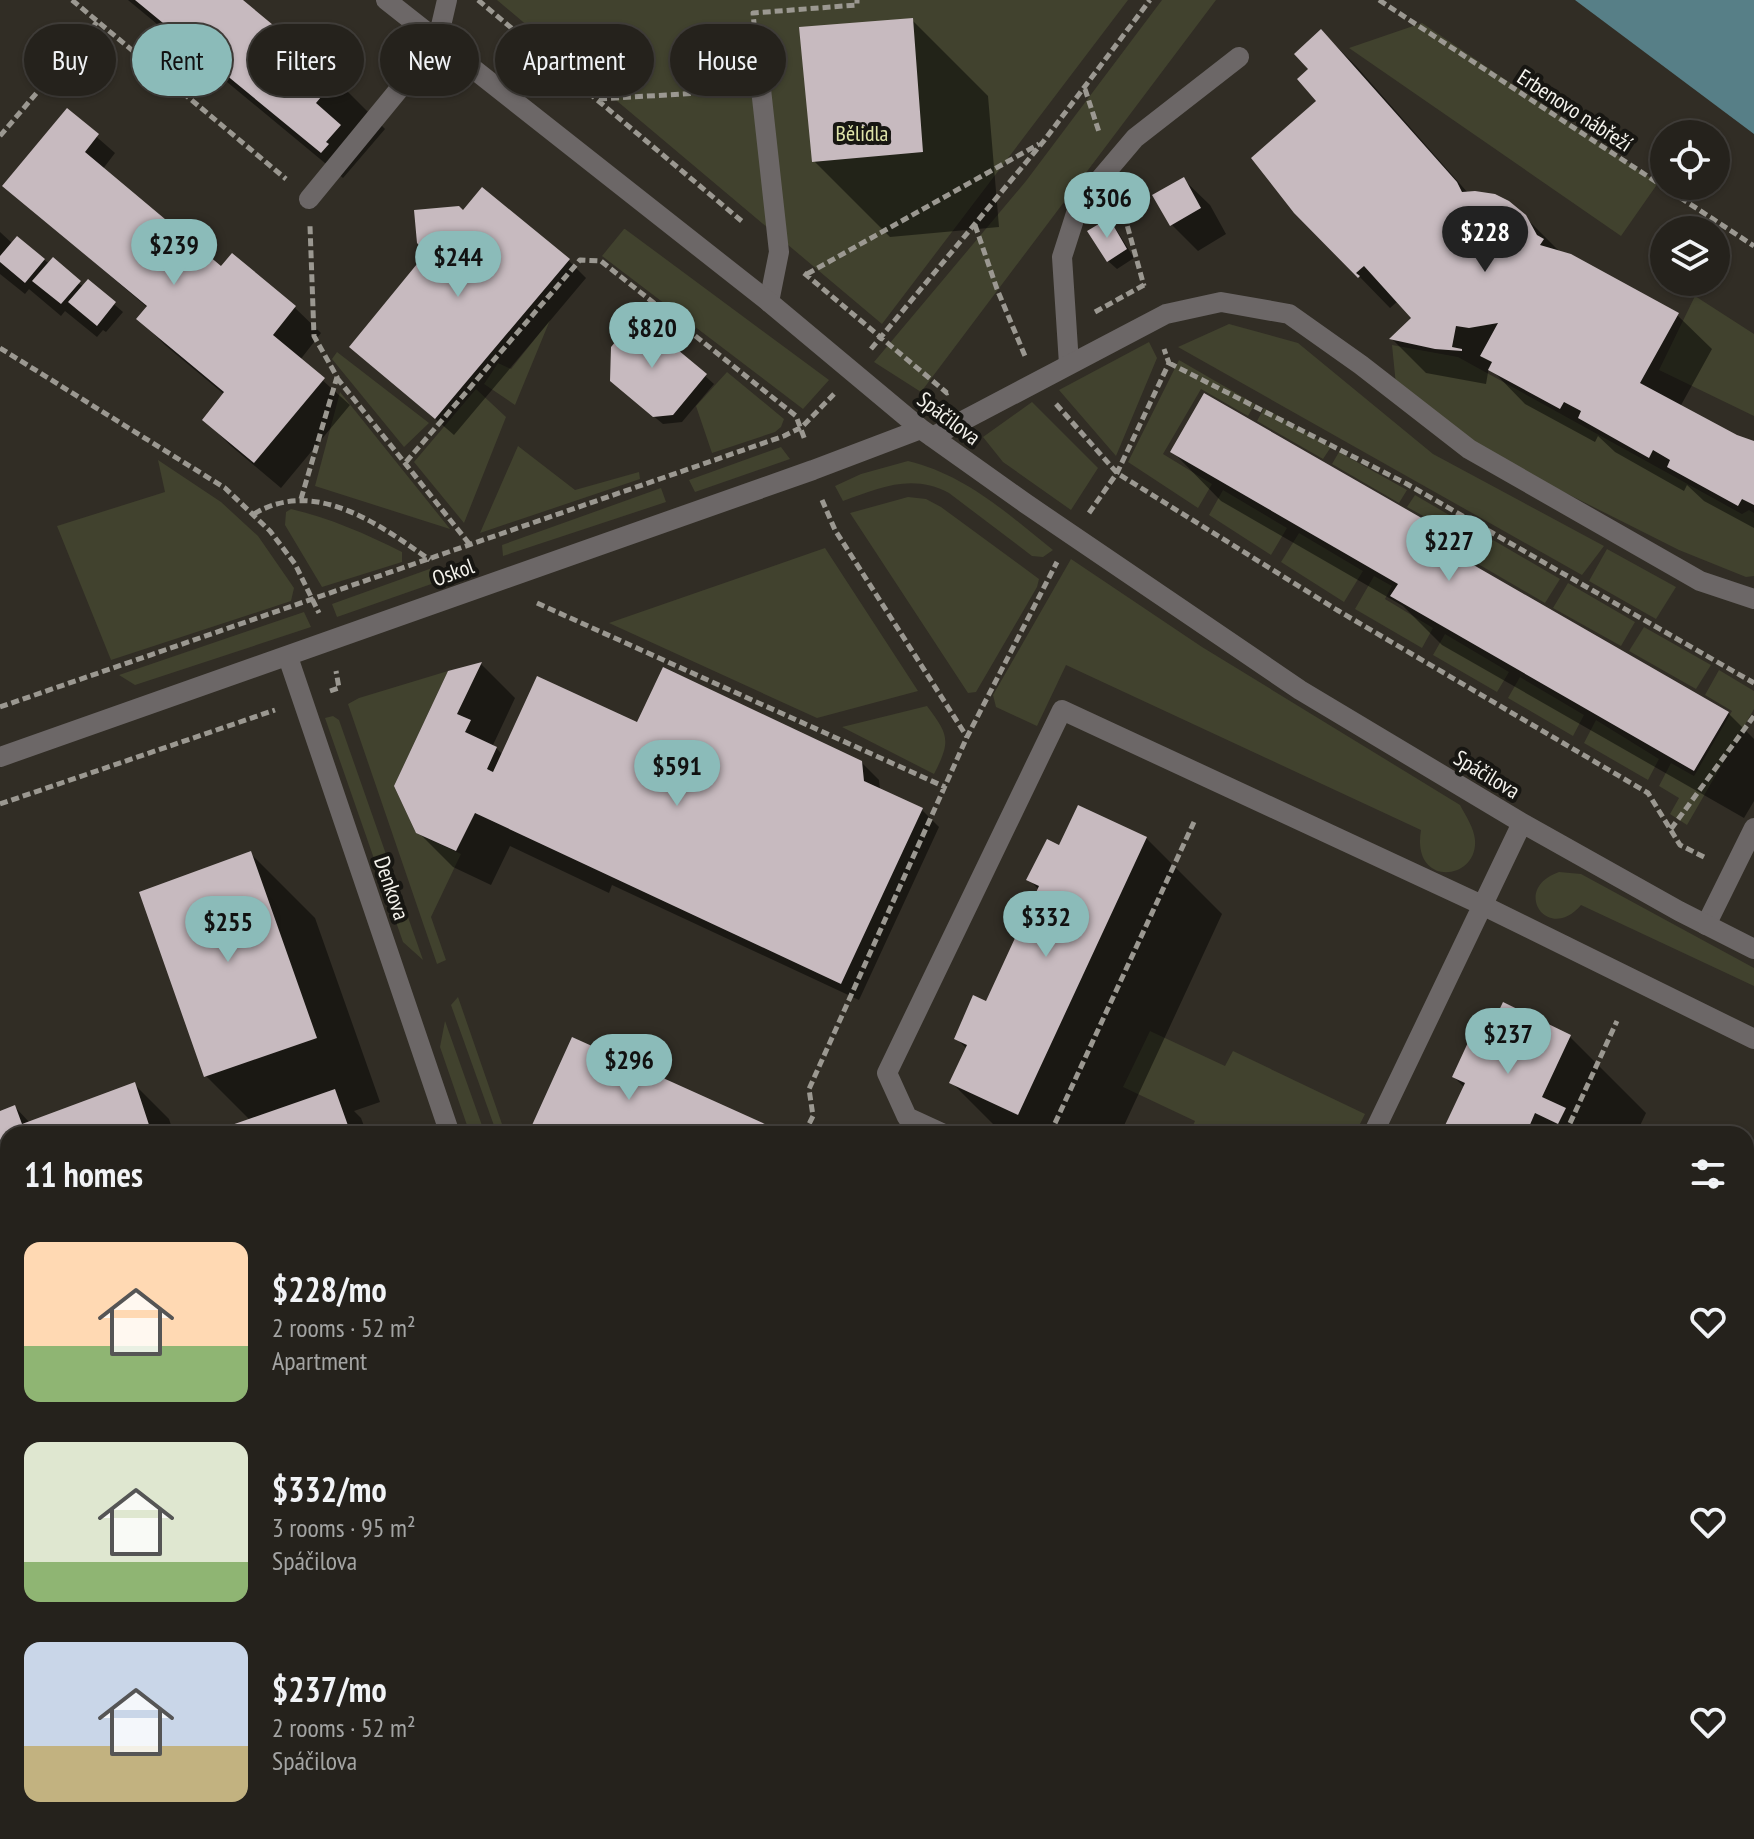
<!DOCTYPE html>
<meta charset="utf-8">
<style>
:root{--surface:#25221c;--page:#312f29;--text:#f1f3f6;--muted:#a3a4a3;--line:#423f3b;--accent:#8bbbb9}
body{margin:0;font-family:"PT Sans Narrow",sans-serif;background:var(--page);color:var(--text);height:100vh;display:flex;flex-direction:column;font-size:30px;white-space:nowrap}
*{box-sizing:border-box;margin:0}
p{font-size:26px;color:var(--muted)}
.icon{flex:none;width:44px;height:44px;fill:none;stroke:currentColor;stroke-width:2;stroke-linecap:round;stroke-linejoin:round}
.map{position:relative;flex:1;overflow:hidden}
.drawer{position:absolute;left:0px;top:1126px;width:1754px;height:714px;display:flex;flex-direction:column;background:var(--surface);border-radius:24px 24px 0 0;box-shadow:0 2px 6px #0004,0 0 0 2px var(--line)}
.drawer>*{flex:none}
.hud{position:absolute;left:24px;top:24px;width:800px;height:72px;display:flex;gap:16px}
.controls{position:absolute;left:1650px;top:120px;display:grid;gap:16px}
.controls a{display:grid;place-items:center;width:80px;height:80px;border-radius:50%;background:var(--surface);box-shadow:0 2px 6px #0004,0 0 0 2px var(--line);font-size:40px}
.price{position:absolute;translate:-50% -68px;padding:0 18px;border-radius:28px;background:var(--accent);color:#111;font-size:26px;line-height:52px;filter:drop-shadow(0 2px 4px #0008)}
.price::after{content:'';position:absolute;left:50%;top:48px;width:24px;height:18px;margin-left:-12px;background:inherit;clip-path:polygon(0 0,100% 0,50% 100%)}
.price.active{background:#222;color:#fff}
ul{padding:0;list-style:none}
li{display:flex;align-items:center;gap:24px;height:200px;padding:0 24px}
li span{display:grid;place-items:center;flex:none;width:224px;height:160px;border-radius:16px;color:#555}
li>.icon{margin-inline-start:auto}
span .icon{width:96px;height:96px;fill:#fffc;stroke-width:1}
li b{font-size:34px}
h2{display:flex;justify-content:space-between;align-items:center;height:96px;padding:0 24px;font-size:34px}
.chip{padding:0 28px;border-radius:36px;background:var(--surface);box-shadow:0 2px 6px #0004,0 0 0 2px var(--line);font-size:28px;line-height:72px}
.chip.active{background:var(--accent);color:#111}
.map>svg:first-child{display:block}
.green{fill:#41422e}
.water{fill:#577f87}
.shadow{fill:#0007}
.building{fill:#c7babf}
.lines{fill:none;stroke-linecap:round;stroke-linejoin:round}
.path{stroke:#9b9891;stroke-width:5;stroke-dasharray:8 4;stroke-linecap:butt}
.lane{stroke:#6c6767;stroke-width:20}
.street{stroke:#6c6767;stroke-width:20}
.labels{text-anchor:middle;dominant-baseline:central;stroke-width:8;stroke-linejoin:round;paint-order:stroke}
.street-label{font-size:22px;fill:#f5f3ed;stroke:#171612}
.park-label{font-size:22px;fill:#dee3a9;stroke:#171612}
</style>
<div class="map">
<svg width="1754" height="1839" viewBox="0 0 1754 1839">
<rect width="100%" height="100%" fill="#312d25"/>
<path class="green" d="M497 0H1128L882 324Z
M1162 0H1216L921 392 874 362 1026 181Z
M1422 23 1658 183 1621 236 1349 48Z
M624 229H625L829 380 803 409 602 256Z
M1695 296 1754 334V416L1659 370Z
M550 320 515 405 484 384 498 363 511 369Z
M1229 324 1298 343 1433 454 1604 546 1582 575 1178 347Z
M1149 342 1157 358 1116 456 1059 390Z
M1392 345 1458 357 1742 514 1749 510 1754 513V576L1746 577 1679 550 1490 455 1396 385Z
M337 352 429 423 404 447 332 359Z
M1179 360 1255 404 1248 416 1201 389 1163 454 1212 484 1198 508 1128 462Z
M727 372 784 419 781 427 775 432 712 453 696 406Z
M476 389 506 417 464 523 414 462Z
M340 392 450 529 315 486Z
M1032 402 1098 468 1071 510 1003 462 983 437Z
M1264 408 1331 447 1323 459 1257 421Z
M518 446 575 490 639 472 640 479 480 533Z
M781 447 790 459 695 492 689 480Z
M1339 452 1407 490 1399 503 1332 464Z
M158 460 221 502 258 536 294 588 291 601 111 660 57 526 165 492Z
M908 461C966 475 1008 514 1053 550L1043 557 1032 556 949 493C912 473 879 488 843 501L835 486 861 474Z
M661 488 666 502 503 556 502 545Z
M1223 490 1287 528 1271 555 1209 515Z
M1415 495 1485 536 1470 560 1429 536 1436 523 1407 507Z
M908 497 926 499 941 507 1039 579 1037 587 976 692 968 693 850 513Z
M291 509C330 518 366 534 402 552V562L322 587 285 525 286 512Z
M1299 533 1363 571 1344 602 1281 562Z
M1493 540 1560 579 1545 603 1478 564Z
M825 548 918 691 817 718 609 623Z
M1607 549 1676 587 1656 619 1589 581Z
M1071 559 1202 647 1460 805C1466 816 1474 828 1475 840 1478 881 1411 888 1421 830L1066 665 1037 726 996 707 993 695Z
M435 567 440 581 337 617 332 604Z
M1374 576 1392 586 1385 599 1433 628 1422 648 1355 609Z
M1568 583 1635 622 1621 646 1553 608Z
M304 612 311 627 135 685 119 675Z
M1644 627 1711 665 1696 689 1629 651Z
M1445 634 1509 672 1497 692 1433 655Z
M1719 670 1754 691V709L1687 825 1670 814 1679 798 1659 786 1671 763 1694 776 1732 711 1705 695Z
M448 671 394 786 416 833 461 854 431 917 446 960 437 964 348 704 359 698Z
M1520 677 1584 715 1573 736 1508 698Z
M927 706C949 735 951 741 934 774L842 727Z
M333 716 339 720 423 960 403 942 325 718Z
M1596 720 1659 759 1648 780 1584 743Z
M1559 872 1581 874 1754 968V986L1581 905C1548 944 1510 889 1559 872Z
M458 997 503 1127 514 1134H497L451 1005Z
M445 1021 485 1134H470L440 1047Z
M1150 1031 1225 1066 1233 1051 1365 1114 1355 1134H1189L1195 1121 1123 1087Z
M1746 1298 1754 1301V1379L1746 1396Z
M1746 1713 1754 1717V1839H1591L1576 1832H1746Z
M532 1832H629L630 1839H528Z
M674 1832H831L823 1839H675Z
M1281 1832H1394L1390 1839H1280Z"/>
<path class="water" d="M1575 0H1754V134Z"/>
<path class="shadow" d="M128 0H240L336 80 385 129 343 178Z
M912 20 988 96 999 227 890 237 814 161Z
M1321 31 1356 66 1468 193 1524 216 1561 253 1677 315 1712 349 1680 407 1736 437 1754 443V528L1704 501 1687 485 1684 491 1615 452 1598 436 1595 442 1525 404 1489 367 1486 384 1426 373 1392 339 1414 319 1398 301 1390 308 1356 273 1311 69Z
M67 111 115 153 102 170 222 269 294 307 321 333 300 360 350 405 281 488 231 446 205 420 225 395 165 345 139 319 148 308 5 186Z
M1183 179 1210 205 1226 234 1198 251 1171 224Z
M1108 221 1116 229 1134 258 1117 269 1108 261Z
M0 232 13 244 44 260 84 287 88 282 123 312 106 332 103 330 97 337 65 311 61 316 29 289 25 294 0 274Z
M568 260 586 278 454 435 352 347Z
M705 376 714 384 682 422 663 424 621 389Z
M1173 452 1431 526 1470 565 1728 713 1754 739V801L1744 818 1442 645 1403 606 1221 501Z
M481 664 515 698 493 745 503 755 861 762 879 780 880 790 921 809 939 827 859 1000 612 885 609 893 510 846 491 885 453 867 417 831 449 672Z
M1146 838 1222 914 1120 1134H1003L952 1083 967 1049 957 1039 987 1003 1039 890 1029 879 1060 847Z
M251 854 315 918 380 1102 354 1111 361 1118 367 1134H227L251 1121 206 1076Z
M1570 1037 1646 1113 1636 1134H1444L1465 1088 1454 1077 1485 1044Z
M134 1084 169 1119 174 1134H8V1288L0 1280V1113L15 1107 30 1123Z
M1746 1635 1754 1639V1730L1746 1726Z
M374 1832H512L514 1839H378Z
M1137 1832H1319L1316 1839H1140Z"/>
<path class="building" d="M135 0H243L337 78 316 103 341 125 326 142 329 144 321 153Z
M913 18 923 152 812 162 799 27Z
M1321 29 1457 182 1462 192 1475 191 1495 194 1509 201 1526 215 1537 235 1544 239 1540 245 1571 254 1679 313 1640 383 1737 435 1754 441V505L1742 499 1738 506 1667 467 1670 460 1653 450 1649 458 1578 418 1581 411 1564 402 1560 409 1488 370 1492 362 1480 356 1498 323 1469 328 1456 326 1452 347 1462 349V351L1435 349 1389 339 1411 318 1364 266 1356 273 1360 276 1358 278 1294 213 1251 158 1316 101 1297 79 1308 69 1294 54Z
M67 108 99 134 85 152 221 266 232 253 296 306 273 335 325 378 254 463 202 420 224 392 136 319 147 306 2 186Z
M1184 177 1201 208 1170 226 1152 195Z
M482 187 570 259 435 419 349 347 426 253 417 243 414 210 459 206 463 210Z
M1109 218 1127 249 1107 262 1087 231Z
M17 236 45 259 25 283 0 262V256Z
M53 257 81 281 61 304 32 281Z
M88 279 116 302 97 326 68 302Z
M637 316 707 374 673 415 653 417 610 381 611 347Z
M1204 393 1432 524 1425 537 1729 712 1694 771 1390 596 1398 584 1170 452Z
M482 662 457 714 471 720 465 732 497 747 487 769 493 772 537 676 637 722 663 667 862 761 864 781 923 808 841 984 475 813 456 851 416 833 394 786 448 671Z
M1078 805 1147 837 1018 1115 949 1083 967 1045 954 1039 973 995 986 1001 1039 886 1026 880 1047 839 1059 845Z
M251 851 317 1038 204 1077 139 892Z
M1503 1002 1571 1035 1542 1097 1566 1108 1558 1124 1535 1113 1526 1134H1441L1465 1083 1452 1077 1471 1036 1484 1042Z
M572 1037 787 1134H528Z
M135 1082 152 1134H8V1253L0 1256V1111L15 1105 22 1124Z
M335 1089 351 1134H225L223 1128Z
M1746 1633 1754 1637V1713L1746 1709Z
M394 1832H466L468 1839H396Z
M1134 1832H1281L1277 1839H1142L1133 1835Z"/>
<g class="lines">
<path class="path" d="M72 0 286 179
M478 0 744 223
M1379 0 1754 246
M758 63 753 13 857 5V0
M1085 89 1099 132
M599 99 732 91
M0 136 97 22
M1121 203 1144 286
M975 225 997 289 1025 356
M804 273 947 393 950 392
M807 274 1039 144
M1095 312 1144 285
M0 348 225 488 270 531 295 564 319 613
M871 349 1043 142 1150 0
M1169 363 1407 484 1754 683
M337 378 471 546
M1056 404 1117 473 1337 610 1648 793 1680 845 1706 858
M406 462 580 260 601 261 796 416 805 440
M301 499 337 377 314 336 310 226
M822 500 835 530 967 737
M1089 513 1117 473 1169 363 1164 349
M254 514C315 477 380 525 430 560
M537 603 945 787
M330 691 339 688 336 671
M0 707 784 436 802 427 834 394
M0 804 275 710
M1671 829 1754 716
M804 1134 813 1116 809 1089 967 737 1057 562
M1050 1134 1194 822
M1565 1134 1617 1021
M0 1486 8 1511
M1746 1572 1754 1576
M345 1832 347 1839
M497 1832 499 1839
M641 1832V1839
M995 1832 1008 1839
M511 1839 514 1832
M845 1839 853 1832"/>
<path class="lane" d="M437 43 447 0
M761 89 779 252 769 302
M1069 364 1062 257 1079 204 1135 138 1239 57
M1706 925 1754 828"/>
<path class="street" d="M386 0 769 302 921 429 1025 503 1300 690 1522 823 1679 911 1754 949
M309 199 437 43
M932 437 1166 314 1221 302 1289 314 1361 365 1469 449 1700 581 1754 599
M288 657 450 1134
M0 757 813 470 921 429
M944 1134 907 1117 887 1073 1062 710 1482 905 1754 1039
M1373 1134 1522 823
M0 1375 8 1373
M1746 1473 1754 1455
M1746 1510 1754 1513
M308 1832 310 1839
M1045 1839 1048 1832"/>
</g>
<g class="labels">
<g class="street-label">
<text transform="translate(1575 110) rotate(33)">Erbenovo nábřeží</text>
<text transform="translate(949 418) rotate(37)">Spáčilova</text>
<text transform="translate(453 572) rotate(-20)">Oskol</text>
<text transform="translate(1487 774) rotate(31)">Spáčilova</text>
<text transform="translate(392 888) rotate(71)">Denkova</text>
</g>
<g class="park-label">
<text x="862" y="133">Bělidla</text>
</g>
</g>
</svg>
<div class="controls">
<a><svg class="icon" aria-label="locate" viewBox="0 0 24 24"><circle cx="12" cy="12" r="6"/><path d="M12 2v4M12 18v4M2 12h4M18 12h4"/></svg></a>
<a><svg class="icon" aria-label="layers" viewBox="0 0 24 24"><path d="M12 4l9 5-9 5-9-5zM3 14l9 5 9-5"/></svg></a>
</div>
<b class="price" style="left:1107px;top:240px">$306</b>
<b class="price active" style="left:1485px;top:274px">$228</b>
<b class="price" style="left:174px;top:287px">$239</b>
<b class="price" style="left:458px;top:299px">$244</b>
<b class="price" style="left:652px;top:370px">$820</b>
<b class="price" style="left:1449px;top:583px">$227</b>
<b class="price" style="left:677px;top:808px">$591</b>
<b class="price" style="left:1046px;top:959px">$332</b>
<b class="price" style="left:228px;top:964px">$255</b>
<b class="price" style="left:1508px;top:1076px">$237</b>
<b class="price" style="left:629px;top:1102px">$296</b>
<div class="hud">
<a class="chip">Buy</a>
<a class="chip active">Rent</a>
<a class="chip">Filters</a>
<a class="chip">New</a>
<a class="chip">Apartment</a>
<a class="chip">House</a>
</div>
<section class="drawer">
<h2>11 homes<svg class="icon" aria-label="filters" viewBox="0 0 24 24"><path d="M4 7h16M4 17h16"/><circle cx="9" cy="7" r="2"/><circle cx="15" cy="17" r="2"/></svg></h2>
<ul>
<li><span style="background:linear-gradient(#ffd9b3 65%,#8fb573 0)"><svg class="icon" aria-label="home" viewBox="0 0 24 24"><path d="M3 11l9-7 9 7M6 9v11h12V9"/></svg></span><div><b>$228/mo</b><p>2 rooms · 52 m²</p><p>Apartment</p></div><svg class="icon" aria-label="heart" viewBox="0 0 24 24"><path d="M12 20l-8-8c-3-5 5-10 8-4 3-6 11-1 8 4z"/></svg></li>
<li><span style="background:linear-gradient(#dfe7d0 75%,#8fb573 0)"><svg class="icon" aria-label="home" viewBox="0 0 24 24"><path d="M3 11l9-7 9 7M6 9v11h12V9"/></svg></span><div><b>$332/mo</b><p>3 rooms · 95 m²</p><p>Spáčilova</p></div><svg class="icon" aria-label="heart" viewBox="0 0 24 24"><path d="M12 20l-8-8c-3-5 5-10 8-4 3-6 11-1 8 4z"/></svg></li>
<li><span style="background:linear-gradient(#c9d6e8 65%,#c2b280 0)"><svg class="icon" aria-label="home" viewBox="0 0 24 24"><path d="M3 11l9-7 9 7M6 9v11h12V9"/></svg></span><div><b>$237/mo</b><p>2 rooms · 52 m²</p><p>Spáčilova</p></div><svg class="icon" aria-label="heart" viewBox="0 0 24 24"><path d="M12 20l-8-8c-3-5 5-10 8-4 3-6 11-1 8 4z"/></svg></li>
</ul>
</section>
</div>
